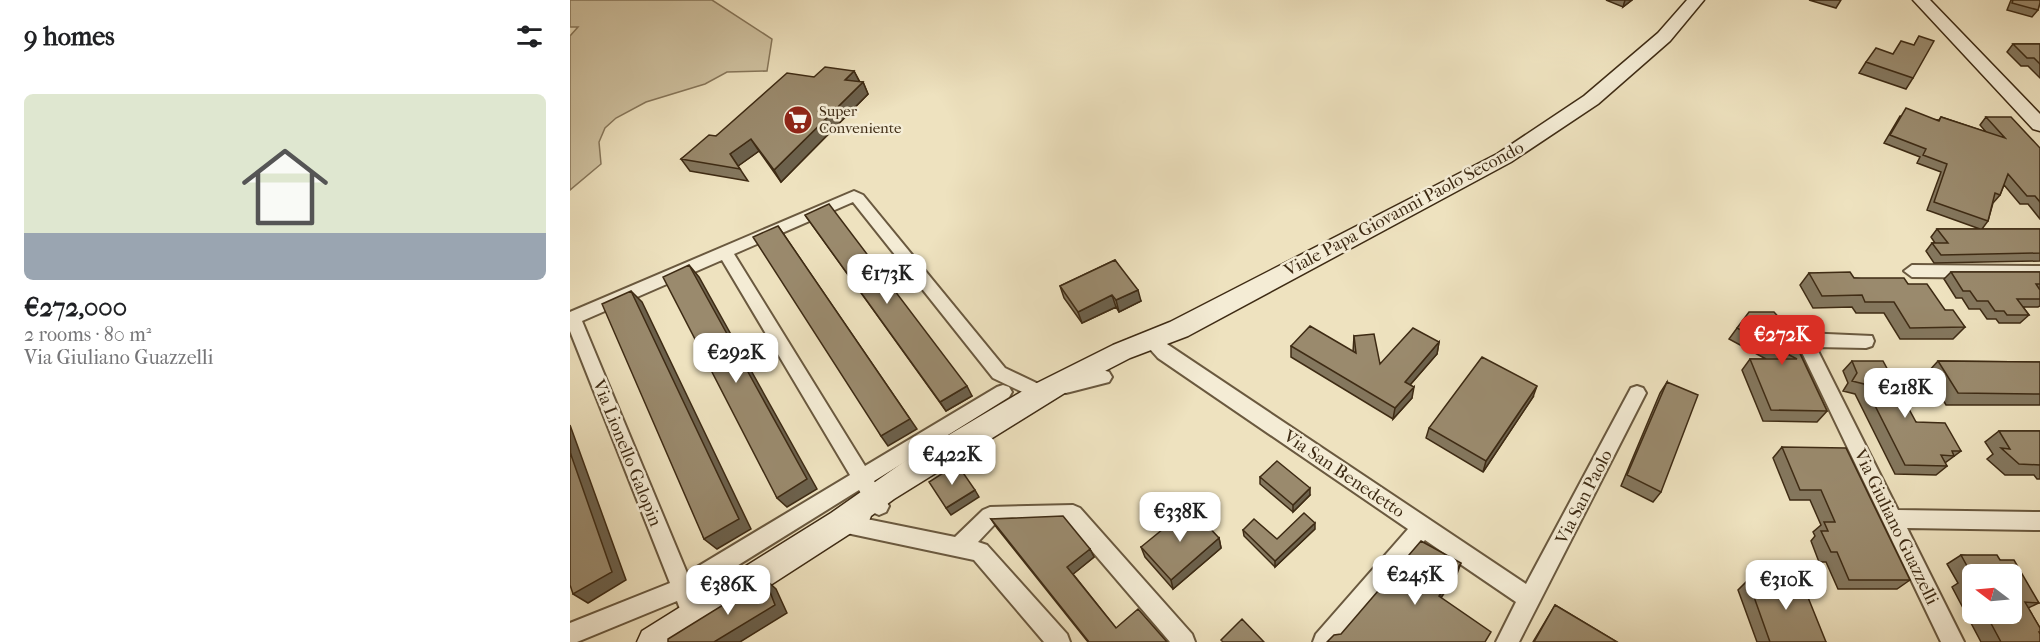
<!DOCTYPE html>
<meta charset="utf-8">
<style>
:root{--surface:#fff;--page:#f6f6f6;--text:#202124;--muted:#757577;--line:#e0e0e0;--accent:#d93025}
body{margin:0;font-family:"IM FELL French Canon",serif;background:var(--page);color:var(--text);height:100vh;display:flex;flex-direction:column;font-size:22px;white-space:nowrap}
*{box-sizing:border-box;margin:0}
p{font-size:20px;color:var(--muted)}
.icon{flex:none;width:33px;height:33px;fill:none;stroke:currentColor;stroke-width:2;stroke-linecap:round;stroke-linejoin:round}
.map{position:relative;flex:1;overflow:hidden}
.drawer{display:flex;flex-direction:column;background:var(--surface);width:570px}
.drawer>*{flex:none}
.needle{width:39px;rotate:286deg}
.fabs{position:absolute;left:1392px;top:564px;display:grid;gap:12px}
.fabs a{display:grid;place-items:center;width:60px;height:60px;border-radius:9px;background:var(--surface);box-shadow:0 3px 15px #0003;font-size:30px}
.price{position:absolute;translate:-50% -51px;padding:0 14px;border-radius:12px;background:#fff;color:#222;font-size:20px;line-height:39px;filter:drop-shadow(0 2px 3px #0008)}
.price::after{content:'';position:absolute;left:50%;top:36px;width:18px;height:14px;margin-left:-9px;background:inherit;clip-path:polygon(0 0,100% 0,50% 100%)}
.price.on{background:var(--accent);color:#fff}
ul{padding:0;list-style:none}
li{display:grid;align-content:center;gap:12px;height:318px;padding:0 24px}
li+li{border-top:2px solid var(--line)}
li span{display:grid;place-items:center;height:186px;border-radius:9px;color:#555}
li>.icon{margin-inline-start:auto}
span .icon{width:108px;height:108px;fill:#fffc;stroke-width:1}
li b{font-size:26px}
h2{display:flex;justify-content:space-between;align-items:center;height:72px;padding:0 24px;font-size:26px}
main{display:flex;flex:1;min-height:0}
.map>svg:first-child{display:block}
.green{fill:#d0c3a2;stroke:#87775b;stroke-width:1.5}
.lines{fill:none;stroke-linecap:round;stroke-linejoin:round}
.street-casing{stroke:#6a593f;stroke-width:4}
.secondary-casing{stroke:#3e2b14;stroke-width:3}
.street{fill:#f4ecd5;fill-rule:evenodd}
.secondary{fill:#f4ecd5;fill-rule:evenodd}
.wall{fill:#84775e;stroke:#3e2b14;stroke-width:1.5;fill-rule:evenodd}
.shaded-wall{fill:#6c614c;stroke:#3e2b14;stroke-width:1.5}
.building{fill:#9a8a6d;stroke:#3e2b14;stroke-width:1.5}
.labels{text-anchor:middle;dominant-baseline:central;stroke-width:5;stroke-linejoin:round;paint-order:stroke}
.far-poi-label{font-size:15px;fill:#3e2b14;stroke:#f4ecd5;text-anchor:start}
.street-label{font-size:18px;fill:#3e2b14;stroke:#f4ecd5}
</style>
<main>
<section class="drawer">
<h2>9 homes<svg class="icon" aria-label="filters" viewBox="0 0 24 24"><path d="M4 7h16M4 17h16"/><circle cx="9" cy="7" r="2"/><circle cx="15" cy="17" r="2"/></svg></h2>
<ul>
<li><span style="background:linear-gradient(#dfe7d0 75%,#9aa5b1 0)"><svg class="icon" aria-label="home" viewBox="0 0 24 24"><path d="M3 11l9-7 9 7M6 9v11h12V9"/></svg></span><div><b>€272,000</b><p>2 rooms · 80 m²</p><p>Via Giuliano Guazzelli</p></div></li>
</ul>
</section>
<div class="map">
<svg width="1470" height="642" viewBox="0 0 1470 642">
<rect width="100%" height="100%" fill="#eee2bf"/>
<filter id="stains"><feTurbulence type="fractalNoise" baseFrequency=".00333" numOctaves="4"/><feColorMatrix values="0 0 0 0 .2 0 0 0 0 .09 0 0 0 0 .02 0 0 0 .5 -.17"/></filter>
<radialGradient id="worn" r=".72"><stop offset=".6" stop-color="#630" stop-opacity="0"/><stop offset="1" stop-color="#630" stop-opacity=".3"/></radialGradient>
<path class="green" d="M0 0H142L202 39 197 71 157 72 135 84 76 102 46 118 35 128 29 142 31 164 0 190V36L8 27H0Z"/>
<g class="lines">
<g class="street-casing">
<path id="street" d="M284 191 293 195 435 368 477 388 480 393 477 398 471 400 465 398 423 378 283 202 164 254 295 466 427 387 433 385 439 387 442 392 439 397 304 481 319 506 316 512 309 515 302 512 289 490 125 592 135 617 132 625 124 628 116 625 107 601 7 642H0V623L100 583 0 331V312ZM152 260 280 475 117 573 12 321Z
M1342 265 1470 266V278L1342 277 1334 271Z
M579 332 956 584 1061 388 1067 386 1073 388 1076 393 949 642H926L946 602 855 540 768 642H743L746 634 838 529 588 358 571 339 573 334Z
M1234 333 1302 336 1304 341 1302 346 1296 348 1246 347 1328 510 1470 512V530L1337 528 1394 642H1371L1226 340 1228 335Z
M533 370 539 372 542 377 539 382 496 393 490 391 487 386 490 381Z
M503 505 510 508 622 634 625 642H600L498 523 424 525 408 542 417 545 497 634 500 642H474L404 560 272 532 265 530 262 523 265 516 272 514 385 537 413 510 420 507Z"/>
</g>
<g class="secondary-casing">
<path id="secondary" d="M1117 0H1134L1100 41 1028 104 941 162 618 336 560 358 506 386 324 499 301 516 297 526 281 533 112 642H67L72 631 261 513 335 461 461 386 543 345 600 322 927 154 1014 96 1088 33Z
M1343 0H1360L1470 114V131L1463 129Z"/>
</g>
<use href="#street" class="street"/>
<use href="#secondary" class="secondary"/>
</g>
<path class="wall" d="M1036 0H1062L1053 7Z
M1239 0H1271L1266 8Z
M1441 0H1470L1468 10 1462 17 1437 10Z
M1349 36 1343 78 1336 89 1289 73 1296 62 1323 54 1344 45Z
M1443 44H1470V78L1458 66H1451L1437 52Z
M284 71 290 82H293L298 94 211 182 189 151 168 166 178 181 120 171 111 159 146 136 244 77Z
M1330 116 1369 120 1371 117 1416 132 1410 125 1416 117 1470 148V219L1458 204H1450L1434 185 1430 195 1423 203 1418 221 1412 229H1470V261L1364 263 1356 251 1362 243H1365L1361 237 1367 229H1410L1357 210 1371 172 1347 163 1350 157 1314 143Z
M235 215 402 396 376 411Z
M545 260 571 301 549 312 546 307 512 323 494 298 490 286Z
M1381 272H1470V306L1468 307H1453L1459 315 1450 323H1429L1426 319H1417L1410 309H1399L1392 298H1386L1374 279Z
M1239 273 1338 284 1375 310 1395 327 1383 339H1330L1314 313H1286L1282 307 1243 308 1230 285Z
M1167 328 1225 343 1257 411 1247 422 1193 421 1172 370 1180 359H1196L1159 339Z
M784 336 810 364 869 342 867 354 840 385 842 398 823 419 721 357V346L783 352Z
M1282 361 1346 422 1391 451 1375 463 1377 466 1366 475 1325 474 1285 394 1273 391 1278 383 1273 371Z
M1368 361 1470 362V405H1376L1357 373Z
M1097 382 1091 492 1083 502 1051 486 1090 393Z
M963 397 913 472 856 438 859 428Z
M1429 431H1470V479H1467L1464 475H1435L1417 459 1423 454 1415 442Z
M1212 447 1340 580 1327 589H1268L1256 562H1249L1241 541 1245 536 1243 532 1251 525 1240 500H1220L1203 458Z
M690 477 740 495 723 512 690 484Z
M421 519 520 549 524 557 503 574 546 628 597 642H518L427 528Z
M745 529 705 567 674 536 673 530 707 539Z
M649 538 651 548 603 589 575 557 571 547Z
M1391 555 1430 560 1469 603 1458 608 1470 628V642H1411L1382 587 1388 583 1377 564ZM1402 574 1442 614H1402Z
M1178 580 1256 642H1187L1168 590Z
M985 605 1047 642H963Z"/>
<path class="shaded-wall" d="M1055 0H1062L1053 7Z
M284 71 290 83 275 80Z
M293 82 298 94 211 182 204 170Z
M181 139 189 151 168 166 160 154Z
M208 226 347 429 318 446 311 436Z
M119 265 129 277 247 489 217 507 207 498Z
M568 290 571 301 549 312 546 300Z
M61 291 72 302 181 529 147 549 134 539Z
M542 295 546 307 512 323 508 312Z
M869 342 867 354 833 393 835 382Z
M397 386 402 396 376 411 370 402Z
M967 386 963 397 913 472 916 461Z
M844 387 842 398 823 419 825 408Z
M0 425 56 580 18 603 3 594Z
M740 488V495L723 512V505Z
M405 490 409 497 381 515 376 508Z
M745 523V529L705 567V561Z
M649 538 651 548 603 589 601 580Z
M520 549 524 557 502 575 497 567Z
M891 563 887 574 865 607 869 596Z
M195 579 206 589 217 613 170 642H144Z"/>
<path class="building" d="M1443 0H1470V3L1468 10 1442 3Z
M1349 36 1364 41 1343 78 1296 62 1306 48 1323 54 1331 41 1344 45Z
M1443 44H1470V64L1464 58H1457Z
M255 67 284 71 275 80 293 82 204 170 181 139 160 154 170 169 111 159 139 135 146 136 217 73 244 77Z
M1336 108 1369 121 1371 117 1435 138 1416 117H1441L1470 148V202L1465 196H1457L1438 174 1430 195 1425 193 1418 221 1364 202 1377 164 1353 155 1356 149 1320 135Z
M259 204 397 386 370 402 235 215Z
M208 226 340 419 311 436 183 237Z
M1367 229H1470V253L1371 255 1362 243H1378Z
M545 260 568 290 546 300 542 295 508 312 490 286Z
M119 265 237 479 207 498 93 277Z
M1280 272 1284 278H1334L1338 284H1357L1375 310H1383L1395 327 1340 328 1324 302H1295L1292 295 1252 296 1239 273Z
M1381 272H1470V284H1466L1470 290V299H1447L1459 315H1437L1434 311H1425L1418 301H1407L1400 291H1393Z
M61 291 169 519 134 539 32 304Z
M1179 312H1204L1223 333 1227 340 1225 343 1257 411 1201 410 1180 359H1227L1167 328Z
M740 326 786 353 784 336 804 334 810 364 843 328 869 342 835 382 844 387 825 408 721 346Z
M912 357 967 386 916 461 859 428Z
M1282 361H1313L1346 422 1375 423 1391 451H1382L1384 456 1371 455 1377 466 1335 465 1294 384 1282 381 1287 373Z
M1368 361 1470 362V394L1388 393Z
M1097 382 1128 395 1091 492 1057 475Z
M1429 431H1470V465L1449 464 1431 448 1440 449Z
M1212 447 1276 448 1340 580H1279L1267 552H1261L1251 531H1258L1254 522H1265L1251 490H1230Z
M0 452 42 572 3 594 0 585Z
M707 461 740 488 723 505 690 477Z
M387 464 405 490 376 508 359 482Z
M620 507 649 538 601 580 571 547Z
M734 513 745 523 705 561 673 530 684 519 707 539Z
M493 516 520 549 497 567 546 628 568 609 597 642H519L421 519Z
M851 541 891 563 869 596 921 632 915 642H757L764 635 771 634Z
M1391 555H1427L1430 560H1444L1469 603 1455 602 1470 628V632H1469L1470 634V642H1431L1416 614H1442V574L1402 575Z
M1396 578H1402V589Z
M195 579 205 605 144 642H98V639Z
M1178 580H1231L1256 642H1200Z
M985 605 1047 642H964Z
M672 619 694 642H653L651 640Z"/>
<defs>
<g id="supermarket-disc" transform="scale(1.5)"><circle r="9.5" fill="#8f2418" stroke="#f4ecd5"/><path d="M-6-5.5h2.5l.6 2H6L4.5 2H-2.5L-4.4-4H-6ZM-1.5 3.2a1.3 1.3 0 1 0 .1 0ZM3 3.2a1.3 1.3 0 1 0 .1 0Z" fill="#fff"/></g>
</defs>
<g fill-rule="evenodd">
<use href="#supermarket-disc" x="228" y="120"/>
</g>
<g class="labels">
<g class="far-poi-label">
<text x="249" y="111">Super<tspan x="249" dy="17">Conveniente</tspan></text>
</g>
<g class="street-label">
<text transform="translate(834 209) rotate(-28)">Viale Papa Giovanni Paolo Secondo</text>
<text transform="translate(57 453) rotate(68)">Via Lionello Galopin</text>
<text transform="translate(774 474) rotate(34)">Via San Benedetto</text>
<text transform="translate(1014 497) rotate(-63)">Via San Paolo</text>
<text transform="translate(1326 527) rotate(64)">Via Giuliano Guazzelli</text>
</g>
</g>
<rect width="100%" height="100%" filter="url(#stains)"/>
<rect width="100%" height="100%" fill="url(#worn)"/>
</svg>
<div class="fabs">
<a><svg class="needle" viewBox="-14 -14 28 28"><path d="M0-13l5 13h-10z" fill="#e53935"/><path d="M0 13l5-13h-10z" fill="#757577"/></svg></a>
</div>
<b class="price" style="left:317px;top:305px">€173K</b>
<b class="price on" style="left:1212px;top:366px">€272K</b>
<b class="price" style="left:166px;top:384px">€292K</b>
<b class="price" style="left:1335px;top:419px">€218K</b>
<b class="price" style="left:382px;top:486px">€422K</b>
<b class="price" style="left:610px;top:543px">€338K</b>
<b class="price" style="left:845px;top:606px">€245K</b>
<b class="price" style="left:1216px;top:611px">€310K</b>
<b class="price" style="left:158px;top:616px">€386K</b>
</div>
</main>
